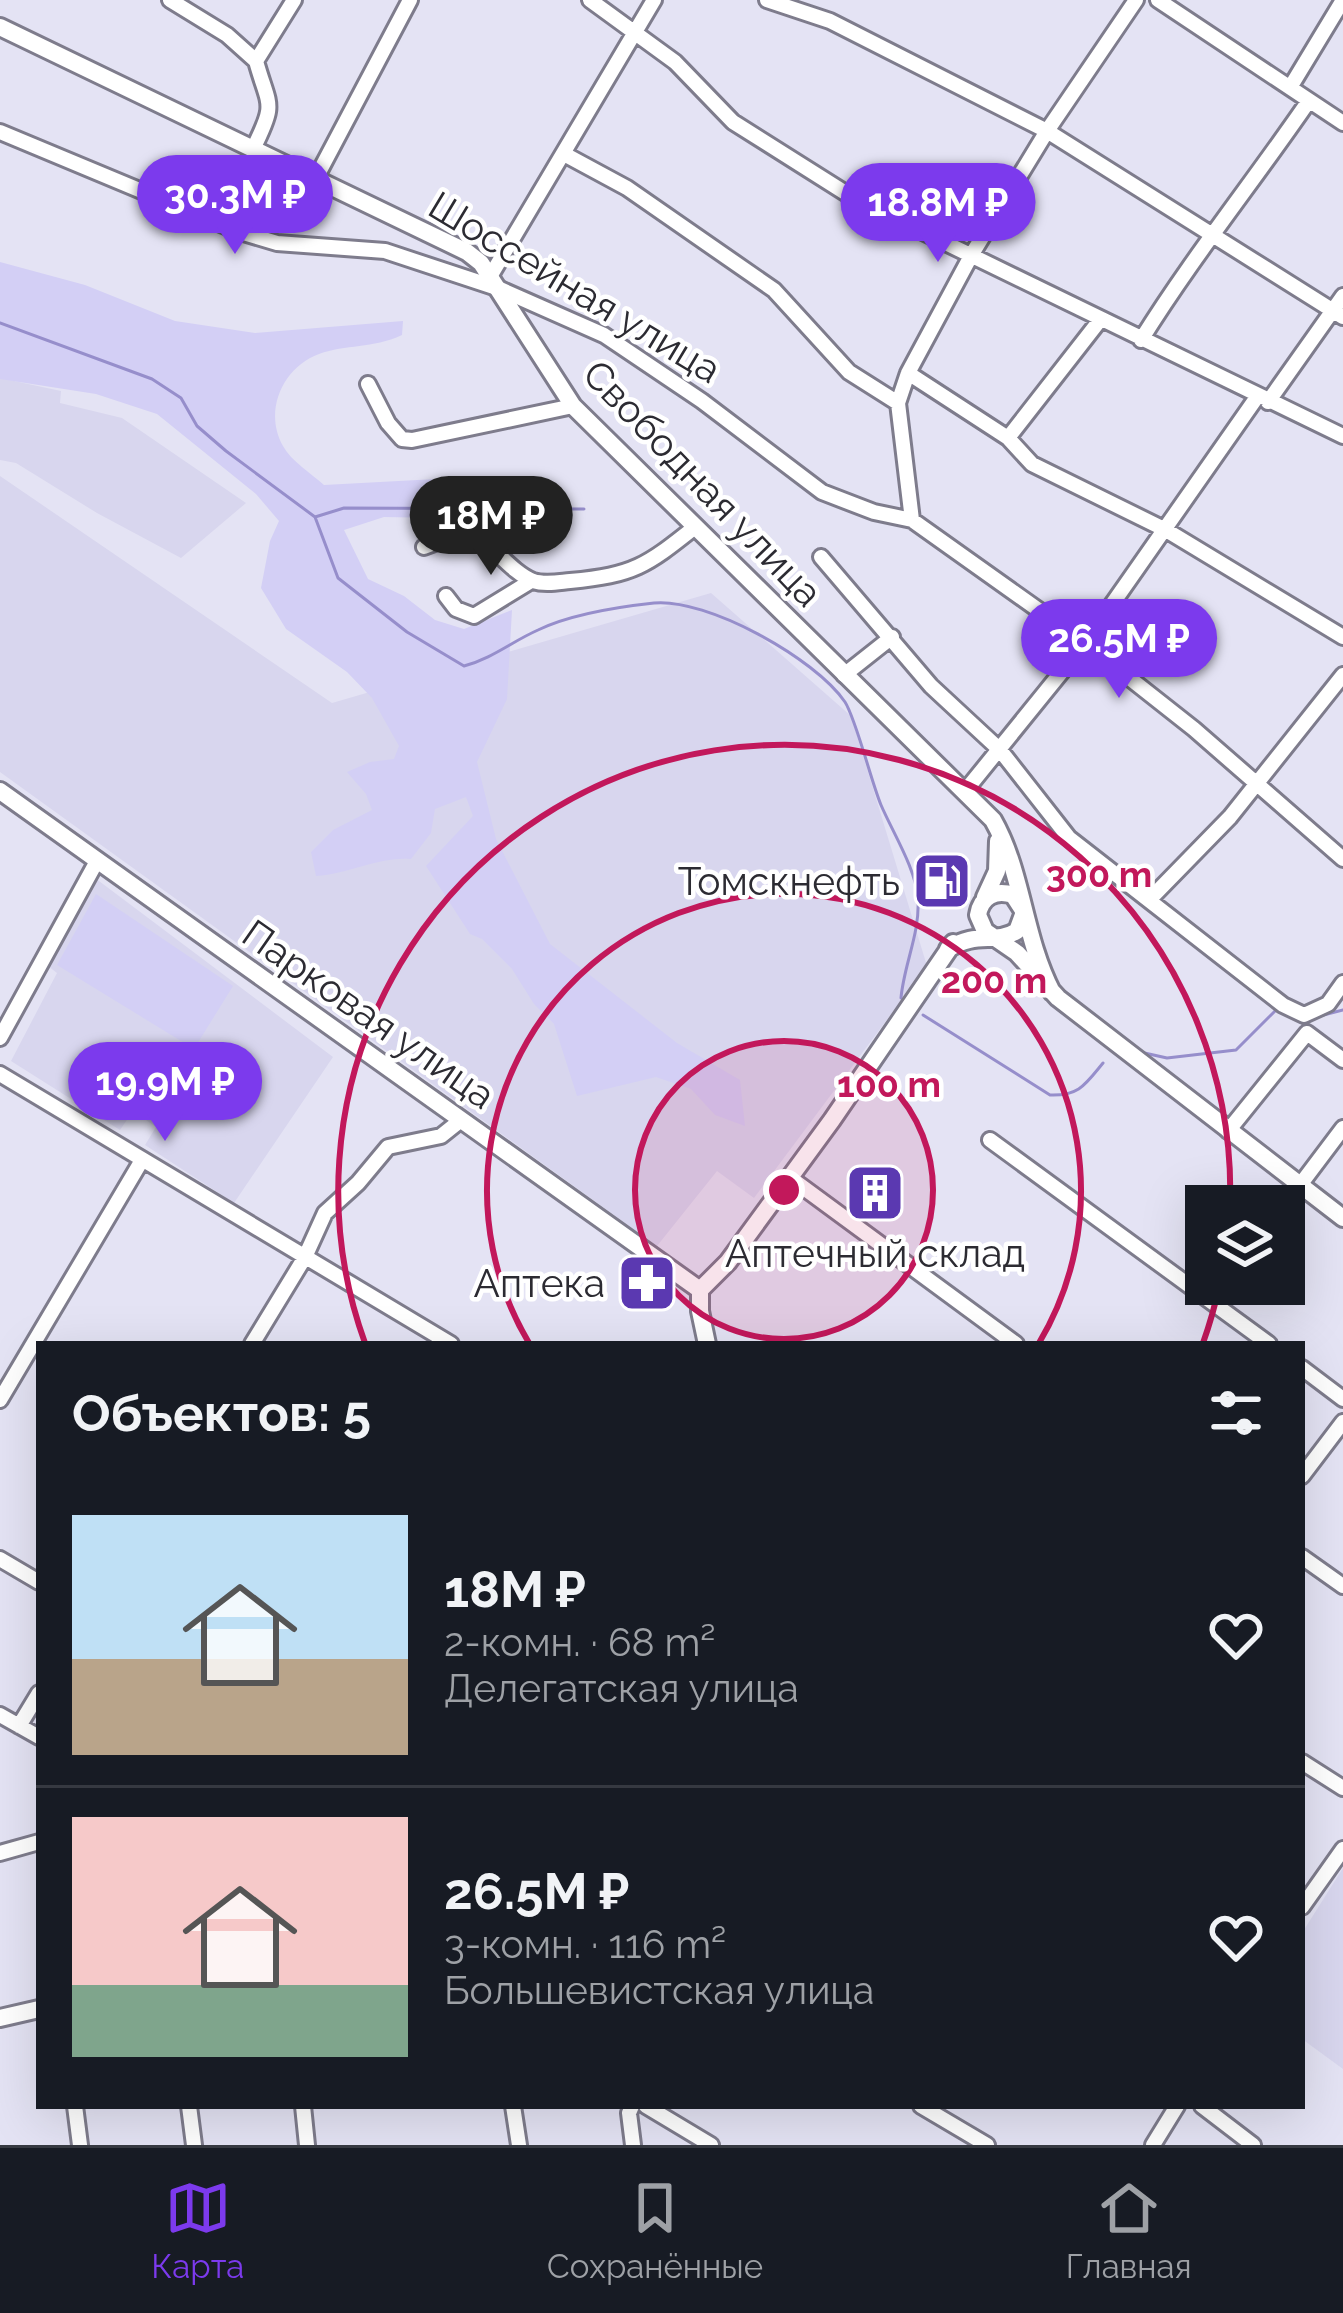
<!DOCTYPE html>
<html lang="ru">
<meta charset="utf-8">
<style>
:root{--surface:#171b24;--page:#20242c;--text:#f1f3f6;--muted:#9ea1a6;--line:#363941;--accent:#7c3aed}
body{margin:0;font-family:Raleway,sans-serif;background:var(--page);color:var(--text);height:100vh;display:flex;flex-direction:column;font-size:45px;white-space:nowrap}
*{box-sizing:border-box;margin:0}
p{font-size:39px;color:var(--muted)}
.icon{flex:none;width:66px;height:66px;fill:none;stroke:currentColor;stroke-width:2;stroke-linecap:round;stroke-linejoin:round}
.map{position:relative;flex:1;overflow:hidden}
.side{position:absolute;left:36px;top:1341px;width:1269px;height:768px;display:flex;flex-direction:column;background:var(--surface);border-radius:0px;box-shadow:0 12px 48px #0002}
.side>*{flex:none}
.buttons{position:absolute;left:1185px;top:1185px;display:grid;gap:24px}
.buttons a{display:grid;place-items:center;width:120px;height:120px;border-radius:0px;background:var(--surface);box-shadow:0 12px 48px #0002;font-size:60px}
.price{position:absolute;translate:-50% -102px;padding:0 27px;border-radius:42px;background:var(--accent);color:#fff;font-size:39px;line-height:78px;filter:drop-shadow(0 3px 6px #0008)}
.price::after{content:'';position:absolute;left:50%;top:72px;width:36px;height:27px;margin-left:-18px;background:inherit;clip-path:polygon(0 0,100% 0,50% 100%)}
.price.on{background:#222;color:#fff}
ul{padding:0;list-style:none}
li{display:flex;align-items:center;gap:36px;height:300px;padding:0 36px}
li+li{border-top:3px solid var(--line)}
li span{display:grid;place-items:center;flex:none;width:336px;height:240px;border-radius:0px;color:#555}
li>.icon{margin-inline-start:auto}
span .icon{width:144px;height:144px;fill:#fffc;stroke-width:1}
li b{font-size:51px}
h2{display:flex;justify-content:space-between;align-items:center;height:144px;padding:0 36px;font-size:51px}
.dock{display:flex;justify-content:space-around;align-items:center;height:168px;border-top:3px solid var(--line);background:var(--surface);font-size:33px;color:var(--muted)}
.dock a{display:grid;justify-items:center;gap:6px}
.dock .on{color:var(--accent)}
.map>svg:first-child{display:block}
.built{fill:#d8d6ee}
.green{fill:#d3cff5}
.lines{fill:none;stroke-linecap:round;stroke-linejoin:round}
.stream{stroke:#968ecb;stroke-width:3}
.minor-casing{stroke:#7e7c8c;stroke-width:20}
.major-casing{stroke:#7e7c8c;stroke-width:22}
.minor{stroke:#fff;stroke-width:14}
.major{stroke:#fff;stroke-width:16}
.ring{fill:none;stroke:#c2185b;stroke-width:6}
.labels{text-anchor:middle;dominant-baseline:central;stroke-width:9;stroke-linejoin:round;paint-order:stroke}
.street-label{font-size:39px;fill:#2c2b32;stroke:#fff}
.poi-label{font-size:39px;fill:#2c2b32;stroke:#fff;text-anchor:end}
.centre{fill:#c2185b;stroke:#fff;stroke-width:6}
.ring-label{font-size:36px;text-anchor:middle;font-weight:bold;fill:#c2185b;stroke:#fff;stroke-width:9;stroke-linejoin:round;paint-order:stroke}
</style>
<div class="map">
<svg width="1343" height="2145" viewBox="0 0 1343 2145">
<rect width="100%" height="100%" fill="#e4e3f4"/>
<path class="built" d="M0 378 61 391 60 403 122 418 246 503 181 558 97 513 16 463 0 460Z
M0 476 332 703 711 593 851 716 927 966 754 1198 717 1171 657 1246 0 772Z
M95 878 333 1057 234 1203 145 1145 156 1127 133 1111 120 1130 11 1061 57 973 48 966Z
M1343 1868V2069L1302 2039V1933Z"/>
<path class="green" d="M0 262 85 285 175 321 255 333 403 321 402 335C372 349 346 344 319 354 283 367 263 411 283 446 291 461 312 474 324 485L492 476 525 487 490 519 384 517 344 530 368 579 404 596 435 620 464 629 512 610 507 699 477 762 496 839 550 944 677 1043 740 1080 745 1126 715 1115 691 1089 656 1077 577 1096 554 1024 534 1004 512 969 482 939 470 934 426 866 473 816 466 797 435 809 431 833 411 859C379 856 349 874 316 876L311 852 333 830 372 810 366 794 347 772 370 762 394 759 399 746 372 698 347 672 286 629 261 588 270 541 279 521 256 494 157 414 96 394 0 379Z
M96 894 233 986 194 1049 57 965Z"/>
<g class="lines">
<path class="stream" d="M0 323 152 379 181 398 197 426 226 451 315 517 344 508 584 509
M315 517 338 578 407 632 464 666C493 658 511 642 538 630 571 614 617 607 654 603 707 598 815 658 845 702 856 719 871 781 881 805 893 833 916 869 918 899 920 934 904 964 901 998
M923 1015 1050 1095C1079 1096 1085 1085 1103 1063
M1316 1017 1343 1010
M1140 1052 1167 1058 1236 1050 1277 1009 1301 1021"/>
<g class="minor-casing">
<path id="minor" d="M170 0 227 35 256 61 294 0
M590 0 675 62 733 122 855 199 1343 436
M767 0 830 21 1047 131 1343 317
M1158 0 1343 123
M1291 86 1343 0
M0 132 240 232 277 243 385 251 500 289 604 335 702 401 822 492 874 512 912 520 1085 643 1194 729 1343 859
M253 149C277 101 269 108 256 61
M564 154 627 188 774 290 849 372 898 403
M316 178 410 0
M491 275 654 0
M1141 340C1192 258 1253 182 1308 102
M908 373 1008 438 1032 464 1166 530 1343 637
M368 384 388 423 402 439 412 440 573 406
M1268 402 1343 296
M1008 438 1100 320
M912 520 898 403 908 373 972 254 1047 131 1136 0
M424 547 467 531C492 542 509 571 533 581 545 585 559 582 570 581 634 575 646 566 695 527
M821 557 931 686 1000 750 1069 838 1283 1005 1304 1015 1328 1004 1343 983
M446 596 456 609 474 616 531 581
M844 675 892 637
M966 790 1085 643 1257 397
M1150 899 1230 817 1343 675
M0 1038 97 861
M0 1074 451 1344
M1228 1131 1307 1033 1343 1060
M990 1140 1269 1344
M789 1177 1016 1344
M1300 1185 1343 1128
M252 1344 305 1257 325 1213 358 1183 388 1147 441 1136 461 1120
M1302 1368 1343 1399
M0 1400 142 1160
M1302 1476 1343 1422
M1302 1557 1343 1586
M0 1559 39 1582
M0 1715 39 1737
M19 1726 39 1693
M1302 1762 1343 1788
M0 1853 39 1842
M1302 1907 1343 1849
M75 2106 80 2145
M189 2106 194 2145
M303 2106 307 2145
M513 2106 519 2145
M632 2106 629 2113 633 2145
M646 2106 711 2145
M921 2106 987 2145
M1202 2106 1253 2145
M1153 2145 1177 2106"/>
</g>
<g class="major-casing">
<path id="major" d="M0 27 467 252 481 263 573 406 993 820C1023 873 1023 936 1052 992
M0 791 700 1290
M985 897 997 871 998 841
M948 949C978 930 994 945 1017 931L1024 912 1013 895C995 889 981 897 978 915L985 931 1017 953 1058 998 1343 1218
M707 1344 700 1311V1290L728 1262 832 1120 953 943
M0 2018 39 2009"/>
</g>
<use href="#minor" class="minor"/>
<use href="#major" class="major"/>
</g>
<circle cx="784" cy="1190" r="149" fill="#c2185b" fill-opacity=".12"/>
<g class="ring">
<circle cx="784" cy="1190" r="149"/>
<path d="M529 1343A297 297 0 1 1 1039 1343"/>
<path d="M1219 1287A446 446 0 0 1 1203 1343M365 1343A446 446 0 1 1 1230 1206"/>
</g>
<defs>
<g id="fuel-square" transform="scale(3)"><rect x="-9" y="-9" width="18" height="18" rx="4" fill="#5b39b1" stroke="#fff"/><path d="M-5.5-6h7V0h2V4h1.3V-2.5L3-4.5l.8-.8L6-3V5H2.5V1h-1V6h-7ZM-4.2-4.7v3.2H.2V-4.7Z" fill="#fff"/></g>
<g id="building-square" transform="scale(3)"><rect x="-9" y="-9" width="18" height="18" rx="4" fill="#5b39b1" stroke="#fff"/><path d="M-4-6H4V6H1V3H-1V6H-4ZM-2.5-4.3h1.7v1.8h-1.7ZM.8-4.3h1.7v1.8H.8ZM-2.5-1h1.7V.8h-1.7ZM.8-1h1.7V.8H.8Z" fill="#fff"/></g>
<g id="pharmacy-square" transform="scale(3)"><rect x="-9" y="-9" width="18" height="18" rx="4" fill="#5b39b1" stroke="#fff"/><path d="M-2-6h4v4h4v4h-4v4h-4v-4h-4v-4h4Z" fill="#fff"/></g>
</defs>
<g fill-rule="evenodd">
<use href="#fuel-square" x="942" y="881"/>
<use href="#building-square" x="875" y="1193"/>
<use href="#pharmacy-square" x="647" y="1283"/>
</g>
<g class="labels">
<g class="street-label">
<text transform="translate(575 287) rotate(31)">Шоссейная улица</text>
<text transform="translate(703 483) rotate(46)">Свободная улица</text>
<text transform="translate(369 1014) rotate(35)">Парковая улица</text>
</g>
<g class="poi-label">
<text x="900" y="881">Томскнефть</text>
<text x="875" y="1253" text-anchor="middle">Аптечный склад</text>
<text x="605" y="1283">Аптека</text>
</g>
</g>
<circle cx="784" cy="1190" r="18" class="centre"/>
<g class="ring-label">
<text x="1099" y="887">300 m</text>
<text x="994" y="993">200 m</text>
<text x="889" y="1097">100 m</text>
</g>
</svg>
<div class="buttons">
<a><svg class="icon" aria-label="layers" viewBox="0 0 24 24"><path d="M12 4l9 5-9 5-9-5zM3 14l9 5 9-5"/></svg></a>
</div>
<b class="price" style="left:235px;top:257px">30.3M ₽</b>
<b class="price" style="left:938px;top:265px">18.8M ₽</b>
<b class="price on" style="left:491px;top:578px">18M ₽</b>
<b class="price" style="left:1119px;top:701px">26.5M ₽</b>
<b class="price" style="left:165px;top:1144px">19.9M ₽</b>
<section class="side">
<h2>Объектов: 5<svg class="icon" aria-label="filters" viewBox="0 0 24 24"><path d="M4 7h16M4 17h16"/><circle cx="9" cy="7" r="2"/><circle cx="15" cy="17" r="2"/></svg></h2>
<ul>
<li><span style="background:linear-gradient(#bfe0f5 60%,#b9a48a 0)"><svg class="icon" aria-label="home" viewBox="0 0 24 24"><path d="M3 11l9-7 9 7M6 9v11h12V9"/></svg></span><div><b>18M ₽</b><p>2-комн. · 68 m²</p><p>Делегатская улица</p></div><svg class="icon" aria-label="heart" viewBox="0 0 24 24"><path d="M12 20l-8-8c-3-5 5-10 8-4 3-6 11-1 8 4z"/></svg></li>
<li><span style="background:linear-gradient(#f6c9c9 70%,#7fa58c 0)"><svg class="icon" aria-label="home" viewBox="0 0 24 24"><path d="M3 11l9-7 9 7M6 9v11h12V9"/></svg></span><div><b>26.5M ₽</b><p>3-комн. · 116 m²</p><p>Большевистская улица</p></div><svg class="icon" aria-label="heart" viewBox="0 0 24 24"><path d="M12 20l-8-8c-3-5 5-10 8-4 3-6 11-1 8 4z"/></svg></li>
</ul>
</section>
</div>
<nav class="dock">
<a class="on"><svg class="icon" aria-label="map" viewBox="0 0 24 24"><path d="M3 6l6-2 6 2 6-2v14l-6 2-6-2-6 2zM9 4v14M15 6v14"/></svg>Карта</a>
<a><svg class="icon" aria-label="saved" viewBox="0 0 24 24"><path d="M7 4h10v16l-5-4-5 4z"/></svg>Сохранённые</a>
<a><svg class="icon" aria-label="home" viewBox="0 0 24 24"><path d="M3 11l9-7 9 7M6 9v11h12V9"/></svg>Главная</a>
</nav>
